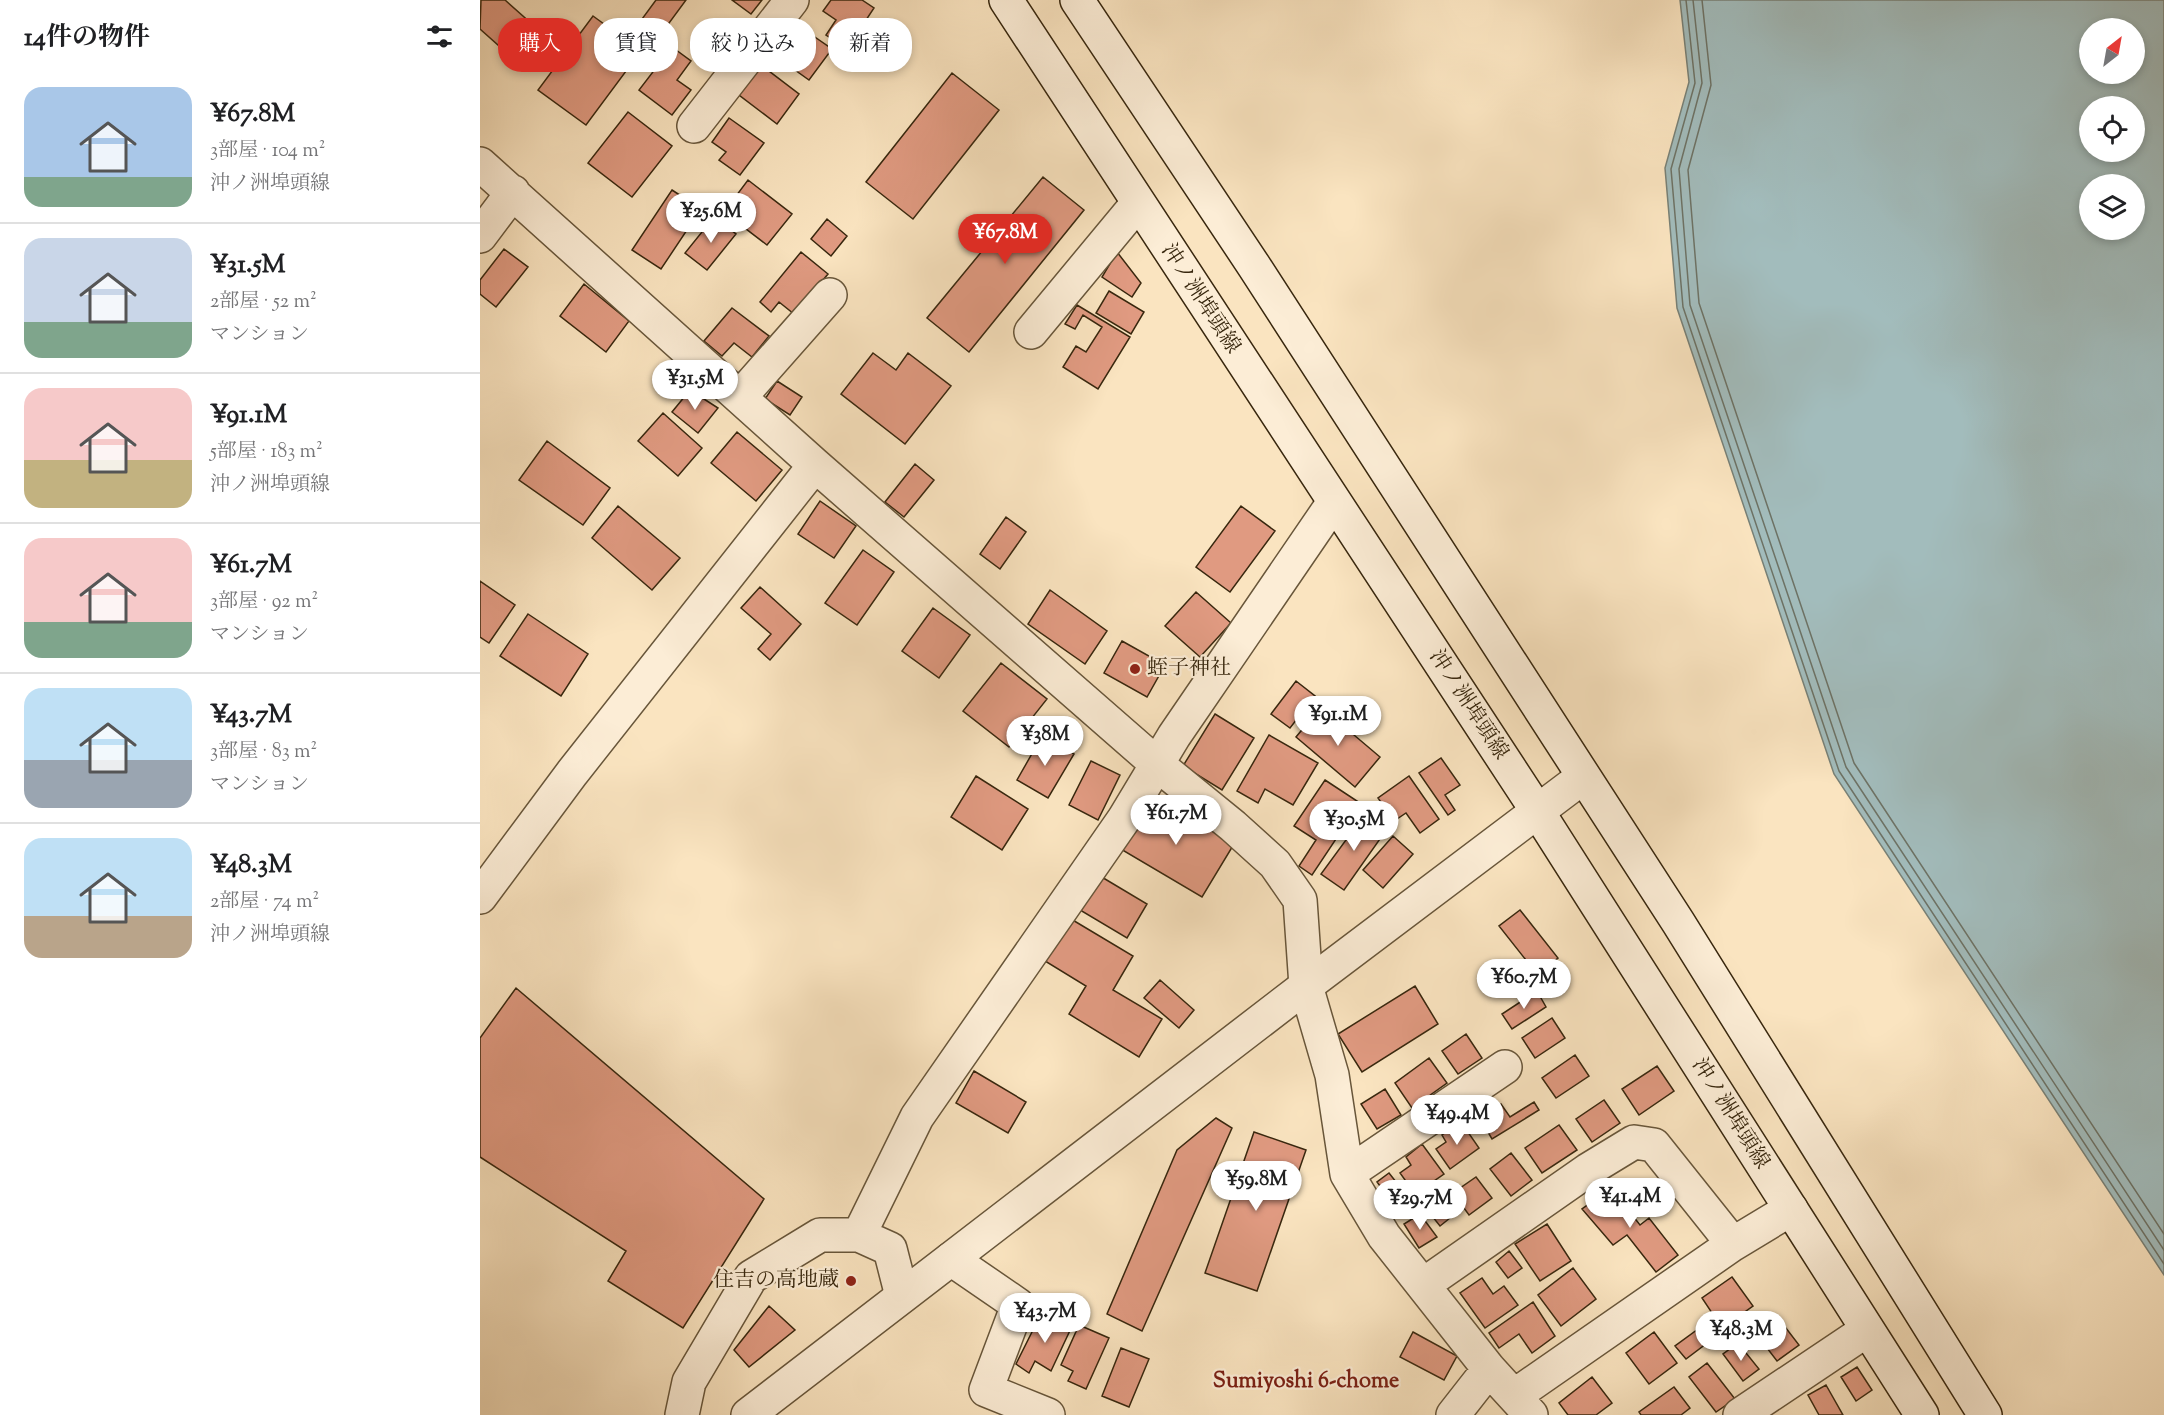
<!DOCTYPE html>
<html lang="ja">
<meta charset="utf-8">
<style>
:root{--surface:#fff;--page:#f2f2f2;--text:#202124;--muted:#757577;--line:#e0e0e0;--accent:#d93025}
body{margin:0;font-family:"Sorts Mill Goudy","Noto Serif JP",serif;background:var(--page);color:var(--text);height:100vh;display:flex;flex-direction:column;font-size:22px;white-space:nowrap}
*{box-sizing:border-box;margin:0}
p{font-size:20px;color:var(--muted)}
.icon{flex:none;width:33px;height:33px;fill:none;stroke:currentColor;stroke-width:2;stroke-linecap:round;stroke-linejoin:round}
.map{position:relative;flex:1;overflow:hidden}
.panel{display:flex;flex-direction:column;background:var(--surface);width:480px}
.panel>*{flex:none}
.banner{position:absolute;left:18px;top:18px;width:570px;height:54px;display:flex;gap:12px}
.needle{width:39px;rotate:31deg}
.tools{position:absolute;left:1599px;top:18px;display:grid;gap:12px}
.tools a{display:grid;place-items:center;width:66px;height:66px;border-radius:50%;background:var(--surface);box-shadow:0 3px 9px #0003;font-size:30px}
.price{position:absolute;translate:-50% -51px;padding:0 14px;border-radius:21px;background:#fff;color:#222;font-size:20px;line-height:39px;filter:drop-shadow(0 2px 3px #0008)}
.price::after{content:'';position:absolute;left:50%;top:36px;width:18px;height:14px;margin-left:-9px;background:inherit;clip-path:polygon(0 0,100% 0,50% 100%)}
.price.selected{background:var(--accent);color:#fff}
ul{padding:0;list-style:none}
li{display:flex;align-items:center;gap:18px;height:150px;padding:0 24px}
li+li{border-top:2px solid var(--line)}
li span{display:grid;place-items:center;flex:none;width:168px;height:120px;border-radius:18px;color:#555}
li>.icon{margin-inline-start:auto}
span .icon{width:72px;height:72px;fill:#fffc;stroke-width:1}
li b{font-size:26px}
h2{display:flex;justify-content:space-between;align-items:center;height:72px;padding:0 24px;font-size:26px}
.pill{padding:0 21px;border-radius:24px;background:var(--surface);box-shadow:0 3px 9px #0003;font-size:21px;line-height:54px}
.pill.selected{background:var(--accent);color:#fff}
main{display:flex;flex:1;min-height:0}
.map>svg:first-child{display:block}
.water{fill:#a2bcbc;stroke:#788076;stroke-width:1.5;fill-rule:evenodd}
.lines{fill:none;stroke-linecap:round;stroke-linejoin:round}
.shore{stroke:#6d7265;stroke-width:1.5}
.building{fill:#e09a81;stroke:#38270e;stroke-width:1.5}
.minor-casing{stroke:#68563a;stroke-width:36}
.tertiary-casing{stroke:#68563a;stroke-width:36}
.secondary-casing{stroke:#38270e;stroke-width:36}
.minor{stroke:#fcedd6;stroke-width:33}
.tertiary{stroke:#fcedd6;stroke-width:33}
.secondary{stroke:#fcedd6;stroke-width:33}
.poi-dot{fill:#8f2418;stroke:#fcedd6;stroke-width:2}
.labels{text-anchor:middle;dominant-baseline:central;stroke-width:4.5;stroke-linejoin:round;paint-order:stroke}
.street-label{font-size:21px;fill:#38270e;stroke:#fcedd6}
.poi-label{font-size:21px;fill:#38270e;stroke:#fcedd6;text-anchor:start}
.neighbourhood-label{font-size:22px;font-weight:bold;fill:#7a1f14;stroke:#fcedd6}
</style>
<main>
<section class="panel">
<h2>14件の物件<svg class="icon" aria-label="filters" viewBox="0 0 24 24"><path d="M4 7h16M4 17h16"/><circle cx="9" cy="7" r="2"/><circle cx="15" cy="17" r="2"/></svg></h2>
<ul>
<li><span style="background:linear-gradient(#a9c7e8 75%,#7fa58c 0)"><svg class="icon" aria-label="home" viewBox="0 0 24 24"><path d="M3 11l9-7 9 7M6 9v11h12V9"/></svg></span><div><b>¥67.8M</b><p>3部屋 · 104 m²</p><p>沖ノ洲埠頭線</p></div></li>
<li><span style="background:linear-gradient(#c9d6e8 70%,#7fa58c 0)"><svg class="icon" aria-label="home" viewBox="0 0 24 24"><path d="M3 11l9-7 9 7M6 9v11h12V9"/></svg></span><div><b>¥31.5M</b><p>2部屋 · 52 m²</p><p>マンション</p></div></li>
<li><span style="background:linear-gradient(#f6c9c9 60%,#c2b280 0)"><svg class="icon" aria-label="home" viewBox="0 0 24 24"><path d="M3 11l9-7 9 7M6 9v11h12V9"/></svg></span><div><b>¥91.1M</b><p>5部屋 · 183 m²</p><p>沖ノ洲埠頭線</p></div></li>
<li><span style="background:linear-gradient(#f6c9c9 70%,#7fa58c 0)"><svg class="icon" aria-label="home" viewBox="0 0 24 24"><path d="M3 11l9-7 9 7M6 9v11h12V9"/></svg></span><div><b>¥61.7M</b><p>3部屋 · 92 m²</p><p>マンション</p></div></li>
<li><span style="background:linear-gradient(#bfe0f5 60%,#9aa5b1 0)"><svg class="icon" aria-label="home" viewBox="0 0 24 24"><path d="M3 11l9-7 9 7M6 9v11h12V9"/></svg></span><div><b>¥43.7M</b><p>3部屋 · 83 m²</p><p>マンション</p></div></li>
<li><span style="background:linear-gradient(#bfe0f5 65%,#b9a48a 0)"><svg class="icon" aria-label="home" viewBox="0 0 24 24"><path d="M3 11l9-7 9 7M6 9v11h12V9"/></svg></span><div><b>¥48.3M</b><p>2部屋 · 74 m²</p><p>沖ノ洲埠頭線</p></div></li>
</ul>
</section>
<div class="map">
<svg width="1684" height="1415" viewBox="0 0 1684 1415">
<rect width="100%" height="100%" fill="#fae4c0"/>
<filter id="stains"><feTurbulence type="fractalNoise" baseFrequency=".00333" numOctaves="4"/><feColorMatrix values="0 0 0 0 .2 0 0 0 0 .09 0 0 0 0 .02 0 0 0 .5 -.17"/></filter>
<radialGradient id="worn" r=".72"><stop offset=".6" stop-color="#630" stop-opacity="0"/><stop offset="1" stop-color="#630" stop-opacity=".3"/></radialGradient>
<path class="water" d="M1200 0H1684V1275L1354 774 1197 308 1185 168 1209 82ZM1610 28H1654V74H1610ZM1610 106H1654V152H1610ZM1610 184H1654V230H1610Z"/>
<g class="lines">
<path class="shore" d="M1206 0 1215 83 1191 169 1203 307 1359 771 1684 1264
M1213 0 1222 83 1199 169 1210 305 1366 767 1684 1250
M1222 0 1231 85 1208 170 1219 303 1374 763 1684 1234"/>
</g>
<path class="building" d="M1 0H25L61 32 36 61 0 29Z
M176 0H206L181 34 162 19Z
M252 0H282L271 14Z
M351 0H382L394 8 367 49 346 35 356 20 343 11Z
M113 16 161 51 106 125 58 90Z
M316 24 352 49 329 80 294 55Z
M192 47 211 61 197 80 211 90 192 115 159 90Z
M281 65 319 94 297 124 259 95Z
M472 73 519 110 433 219 386 182Z
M148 112 192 146 152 197 108 163Z
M249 118 284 143 260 175 239 160 246 152 232 142Z
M563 177 604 210 489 352 447 318Z
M268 180 312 214 287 245 244 212Z
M192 190 221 209 181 269 152 250Z
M234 217 256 234 227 270 205 253Z
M347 219 367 236 351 256 331 239Z
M24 249 48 267 16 307 0 294V280Z
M321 252 348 274 314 314 299 302 291 312 280 302Z
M637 252 661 283 652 297 622 277Z
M104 284 149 321 126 352 80 316Z
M629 291 664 312 651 334 616 313Z
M597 305 650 337 618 389 583 367 596 346 606 352 622 327 603 315 595 329 585 324Z
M252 308 289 336 272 357 254 343 242 356 224 341Z
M393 353 416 370 428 353 471 386 425 444 361 394Z
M297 381 322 397 310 415 285 399Z
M210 390 238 408 218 433 192 412Z
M183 413 222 448 198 476 158 441Z
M257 432 302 470 276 501 231 463Z
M67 441 130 488 103 525 39 480Z
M435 464 454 480 424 517 405 502Z
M340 501 376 526 354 558 318 534Z
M138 506 200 558 172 590 112 538Z
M761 506 795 531 750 592 716 567Z
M526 517 546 532 520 569 500 554Z
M383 550 414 572 377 625 345 603Z
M0 581 35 605 9 643 0 637Z
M280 587 321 624 290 660 278 649 291 634 261 608Z
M570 590 627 631 605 664 548 624Z
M716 592 751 623 720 657 685 626Z
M453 608 490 635 459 678 422 651Z
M48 614 108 654 81 696 20 656Z
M642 641 685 665 667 697 624 673Z
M521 663 567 699 529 747 483 711Z
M816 681 835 696 810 728 791 714Z
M841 707 900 757 875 787 816 737Z
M735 714 774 738 742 790 703 766Z
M789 735 838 763 813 805 785 789 778 803 757 791Z
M562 736 594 754 568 798 537 780Z
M961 758 980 785 965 795 975 810 968 815 939 773Z
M611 761 640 775 618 820 589 805Z
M496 776 548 809 522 850 471 817Z
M929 776 959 819 940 833 926 813 914 821 898 798Z
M845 780 880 803 832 875 819 866 836 840 814 826Z
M671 794 754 844 722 897 639 848Z
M885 814 907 829 864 890 841 874Z
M913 836 933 854 903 888 883 870Z
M620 876 667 904 647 938 600 910Z
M1040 910 1078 958 1057 974 1019 926Z
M591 919 653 956 633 990 682 1019 659 1057 589 1014 606 986 565 961Z
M680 980 714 1010 699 1028 664 998Z
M935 986 958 1024 882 1072 858 1034Z
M36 988 284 1199 203 1328 128 1281 146 1251 0 1157V1038Z
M1057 991 1066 1007 1032 1029 1022 1014Z
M1072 1018 1085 1038 1055 1058 1042 1038Z
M986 1034 1002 1058 978 1074 962 1051Z
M1095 1055 1109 1076 1076 1098 1062 1078Z
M949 1058 967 1083 932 1108 915 1083Z
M1177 1066 1194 1091 1159 1115 1142 1089Z
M494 1071 546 1102 528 1133 476 1103Z
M905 1089 921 1115 897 1129 881 1104Z
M1124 1100 1140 1123 1112 1142 1096 1119Z
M1054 1102 1059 1110 1012 1139 999 1117 1021 1104 1030 1117Z
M736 1118 752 1128 662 1331 627 1314 697 1150Z
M981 1122 999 1148 970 1169 956 1149 966 1142 962 1135Z
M1079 1125 1097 1150 1062 1173 1045 1148Z
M774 1132 826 1150 777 1291 725 1273Z
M942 1144 964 1174 935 1194 920 1173 931 1165 926 1157Z
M1031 1153 1052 1180 1031 1196 1010 1169Z
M909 1173 924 1192 911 1201 897 1182Z
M996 1177 1012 1198 989 1215 973 1193Z
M1131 1188 1160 1225 1169 1218 1198 1255 1176 1272 1147 1235 1133 1245 1102 1209Z
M959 1195 975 1214 960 1226 944 1206Z
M940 1214 957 1237 939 1248 924 1224Z
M1067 1224 1091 1261 1060 1281 1035 1244Z
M1029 1251 1042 1268 1028 1278 1016 1262Z
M1093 1268 1116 1299 1081 1326 1058 1295Z
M1252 1277 1273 1306 1242 1328 1222 1298Z
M1002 1278 1013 1294 1024 1286 1038 1305 1005 1328 980 1293Z
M1053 1302 1075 1336 1052 1353 1039 1334 1019 1348 1009 1333Z
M289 1306 315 1330 269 1367 254 1350Z
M572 1313 593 1324 571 1371 555 1361 549 1373 536 1364 555 1326 564 1330Z
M1299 1319 1319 1345 1297 1361 1277 1335Z
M1225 1324 1235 1337 1206 1359 1195 1346Z
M599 1325 629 1338 606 1389 588 1381 593 1371 581 1365Z
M933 1332 977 1356 964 1380 920 1357Z
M1174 1332 1197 1363 1169 1384 1146 1353Z
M1258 1343 1279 1369 1263 1381 1243 1354Z
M641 1348 669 1359 649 1407 622 1396Z
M1227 1363 1255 1399 1236 1412 1209 1377Z
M1377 1367 1392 1390 1376 1401 1361 1377Z
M1112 1377 1132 1403 1116 1415H1088L1079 1403Z
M1346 1385 1363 1415H1339L1328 1395Z
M1194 1387 1210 1408 1201 1415H1161L1159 1412Z"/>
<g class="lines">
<g class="minor-casing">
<path id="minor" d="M214 126 312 0
M0 164 335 465 678 765 753 826 795 864 820 900 826 986 852 1075 867 1174 904 1236 1009 1369 1051 1415
M0 236 33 192
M551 332 658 203
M260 397 350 295
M0 897 92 773 335 465
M867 1174 1025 1067
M379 1235 437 1117 644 819 694 736 854 502
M1253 1244 1311 1209
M471 1259 538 1305 506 1390 568 1415
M943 1285 1108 1170 1154 1142 1174 1145 1253 1244 1034 1396
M202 1415 209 1382 271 1277 340 1235H379L410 1249 422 1296
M973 1415 1009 1369
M1260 1415 1387 1330"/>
</g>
<g class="tertiary-casing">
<path id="tertiary" d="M268 1415 826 986 1103 777"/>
</g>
<g class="secondary-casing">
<path id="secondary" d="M526 0 1058 812 1442 1415
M597 0 774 266 1198 922 1505 1415"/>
</g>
<use href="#minor" class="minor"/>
<use href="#tertiary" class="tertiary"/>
<use href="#secondary" class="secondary"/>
</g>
<g class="poi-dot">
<circle cx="655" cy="669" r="6"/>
<circle cx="371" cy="1281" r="6"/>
</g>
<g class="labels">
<g class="street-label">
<text transform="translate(720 299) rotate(57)">沖ノ洲埠頭線</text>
<text transform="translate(988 705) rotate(57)">沖ノ洲埠頭線</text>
<text transform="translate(1250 1114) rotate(58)">沖ノ洲埠頭線</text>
</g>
<g class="poi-label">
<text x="667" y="669">蛭子神社</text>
<text x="359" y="1281" text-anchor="end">住吉の高地蔵</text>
</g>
<g class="neighbourhood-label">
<text x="826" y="1382">Sumiyoshi 6-chome</text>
</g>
</g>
<rect width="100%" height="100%" filter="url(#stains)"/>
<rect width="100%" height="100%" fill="url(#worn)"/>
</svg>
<div class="tools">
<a><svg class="needle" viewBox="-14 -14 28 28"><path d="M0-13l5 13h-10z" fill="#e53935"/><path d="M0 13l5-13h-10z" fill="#757577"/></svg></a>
<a><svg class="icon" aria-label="locate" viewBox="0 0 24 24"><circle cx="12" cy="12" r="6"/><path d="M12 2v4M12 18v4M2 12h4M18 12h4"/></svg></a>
<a><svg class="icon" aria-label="layers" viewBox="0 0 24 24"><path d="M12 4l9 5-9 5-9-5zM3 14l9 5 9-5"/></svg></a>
</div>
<b class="price" style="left:231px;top:244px">¥25.6M</b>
<b class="price selected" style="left:525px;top:265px">¥67.8M</b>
<b class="price" style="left:215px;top:411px">¥31.5M</b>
<b class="price" style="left:858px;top:747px">¥91.1M</b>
<b class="price" style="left:565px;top:767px">¥38M</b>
<b class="price" style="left:696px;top:846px">¥61.7M</b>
<b class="price" style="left:874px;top:852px">¥30.5M</b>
<b class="price" style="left:1044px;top:1010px">¥60.7M</b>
<b class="price" style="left:977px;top:1146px">¥49.4M</b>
<b class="price" style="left:776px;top:1212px">¥59.8M</b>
<b class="price" style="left:1150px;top:1229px">¥41.4M</b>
<b class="price" style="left:940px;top:1231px">¥29.7M</b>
<b class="price" style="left:565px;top:1344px">¥43.7M</b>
<b class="price" style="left:1261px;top:1362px">¥48.3M</b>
<div class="banner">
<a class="pill selected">購入</a>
<a class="pill">賃貸</a>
<a class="pill">絞り込み</a>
<a class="pill">新着</a>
</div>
</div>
</main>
